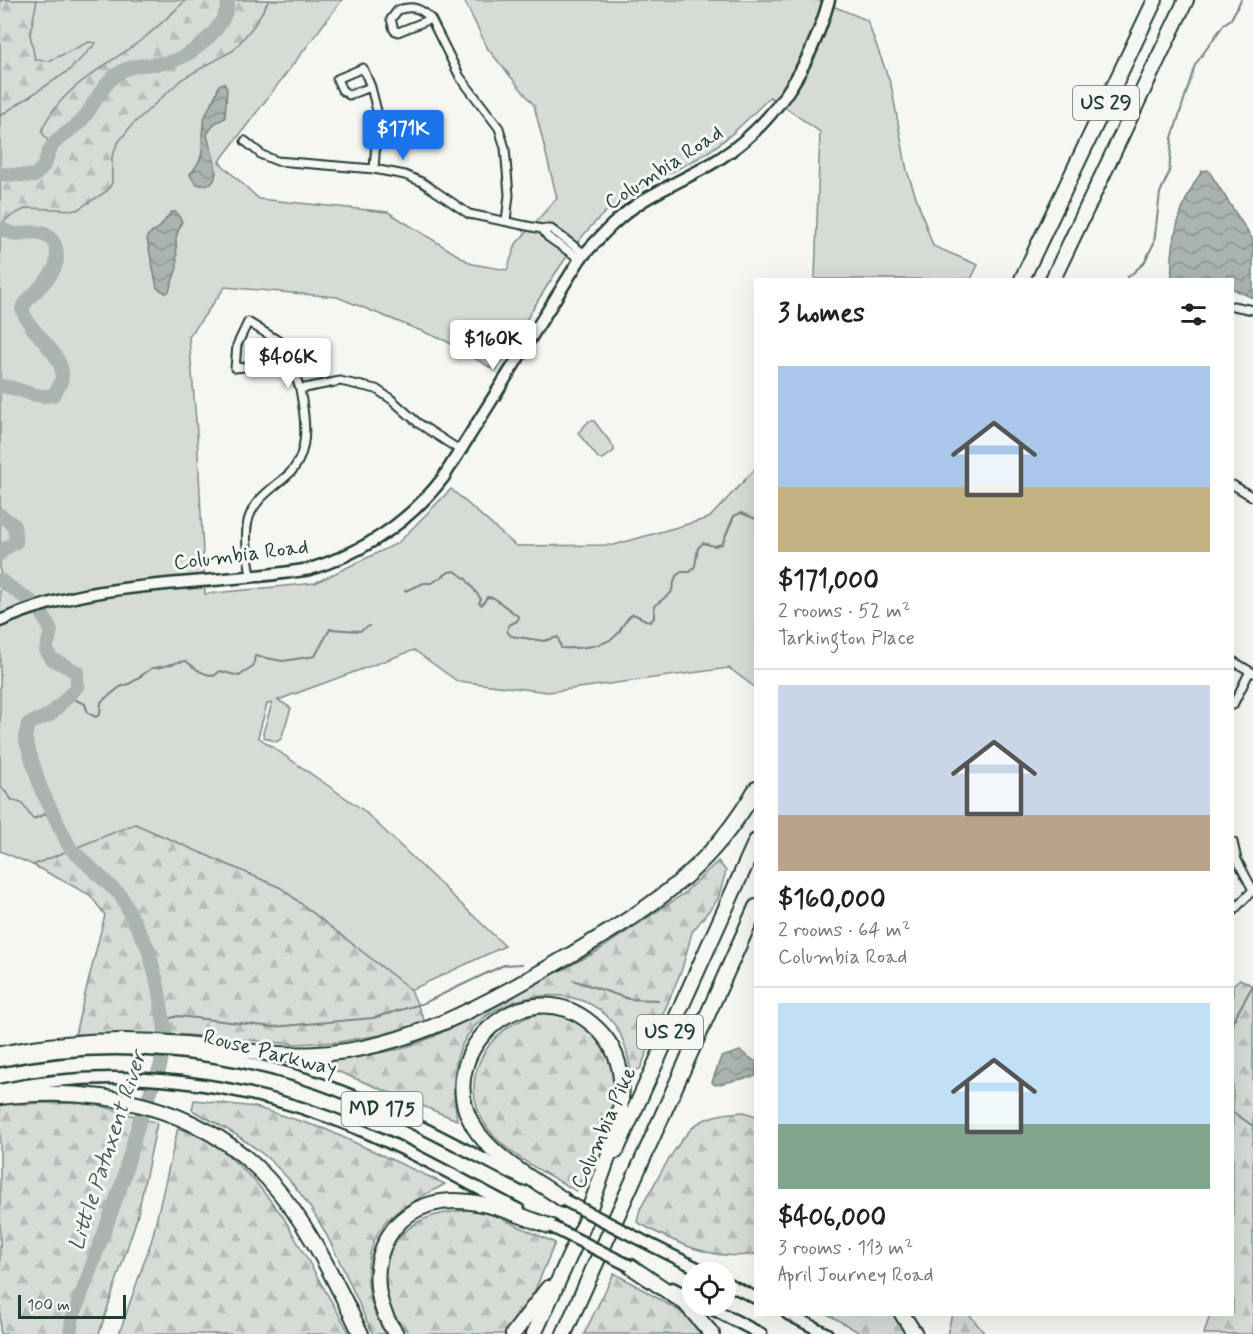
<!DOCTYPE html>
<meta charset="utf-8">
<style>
:root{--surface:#fff;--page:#f2f2f2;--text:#222;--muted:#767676;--line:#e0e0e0;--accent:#1a73e8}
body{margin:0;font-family:Mynerve,sans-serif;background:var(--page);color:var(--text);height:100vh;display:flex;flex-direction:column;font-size:22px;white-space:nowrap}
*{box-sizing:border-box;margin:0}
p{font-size:20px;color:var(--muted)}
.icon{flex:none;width:33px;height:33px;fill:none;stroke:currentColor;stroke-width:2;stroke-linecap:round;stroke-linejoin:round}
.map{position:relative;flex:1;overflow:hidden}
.sheet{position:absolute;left:754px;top:278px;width:480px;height:1038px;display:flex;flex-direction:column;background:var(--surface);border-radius:0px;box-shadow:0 6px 24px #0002}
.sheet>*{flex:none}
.tools{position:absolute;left:682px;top:1262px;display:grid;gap:12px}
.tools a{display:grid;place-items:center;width:54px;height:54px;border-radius:50%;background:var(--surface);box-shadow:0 6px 24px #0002;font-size:30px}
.scale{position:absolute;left:18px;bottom:15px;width:108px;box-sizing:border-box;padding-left:6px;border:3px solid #1f3d34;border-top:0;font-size:16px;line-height:21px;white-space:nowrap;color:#1f3d34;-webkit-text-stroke:4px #f6f6f2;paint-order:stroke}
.price{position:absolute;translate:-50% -51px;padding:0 14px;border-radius:6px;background:#fff;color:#222;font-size:20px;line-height:39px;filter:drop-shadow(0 2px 3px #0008)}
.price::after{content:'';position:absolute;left:50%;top:36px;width:18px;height:14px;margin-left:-9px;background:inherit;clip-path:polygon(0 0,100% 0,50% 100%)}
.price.active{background:var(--accent);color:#fff}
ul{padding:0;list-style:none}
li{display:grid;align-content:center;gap:12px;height:318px;padding:0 24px}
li+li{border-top:2px solid var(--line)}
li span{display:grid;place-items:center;height:186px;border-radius:0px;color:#555}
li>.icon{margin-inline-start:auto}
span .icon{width:108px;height:108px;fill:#fffc;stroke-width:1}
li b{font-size:26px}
h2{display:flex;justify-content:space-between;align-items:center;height:72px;padding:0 24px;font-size:26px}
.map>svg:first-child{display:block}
.green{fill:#d6dbd6;stroke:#7a8c85;stroke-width:1.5}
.forest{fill:url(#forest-firs);stroke:#7a8c85;stroke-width:1.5}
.water{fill:url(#water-waves);stroke:#72847d;stroke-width:1.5}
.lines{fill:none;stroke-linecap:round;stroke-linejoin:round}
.stream{stroke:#72847d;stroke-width:2}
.river{stroke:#aab3ae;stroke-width:14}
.street-casing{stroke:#1f3d34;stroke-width:11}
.secondary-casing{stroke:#1f3d34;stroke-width:15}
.primary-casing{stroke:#1f3d34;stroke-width:15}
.highway-casing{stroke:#1f3d34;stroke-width:18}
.street{stroke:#f6f6f2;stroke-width:7}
.secondary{stroke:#f6f6f2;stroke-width:10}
.primary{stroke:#f6f6f2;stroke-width:10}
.highway{stroke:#f6f6f2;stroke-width:14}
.primary-bridge-casing{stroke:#1f3d34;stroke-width:15;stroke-linecap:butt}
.primary-bridge{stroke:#f6f6f2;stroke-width:10}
.labels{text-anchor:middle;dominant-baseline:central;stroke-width:6;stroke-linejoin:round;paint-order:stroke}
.shield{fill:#f6f6f2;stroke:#60746d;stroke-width:1.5}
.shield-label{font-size:20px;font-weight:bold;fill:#1f3d34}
.street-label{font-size:21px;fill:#1f3d34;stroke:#f6f6f2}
.water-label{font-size:22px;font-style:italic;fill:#425a52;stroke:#f6f6f2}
</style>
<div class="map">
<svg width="1253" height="1334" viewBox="0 0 1253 1334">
<defs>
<pattern id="forest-firs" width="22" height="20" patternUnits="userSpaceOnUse" patternTransform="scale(1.5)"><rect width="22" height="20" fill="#d6dbd6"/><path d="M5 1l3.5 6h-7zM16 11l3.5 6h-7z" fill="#b7bdb8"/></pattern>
<pattern id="water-waves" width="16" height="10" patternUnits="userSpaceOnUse" patternTransform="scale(1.5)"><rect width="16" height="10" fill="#aab3ae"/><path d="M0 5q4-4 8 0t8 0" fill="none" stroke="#8a938e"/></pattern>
</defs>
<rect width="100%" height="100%" fill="#f6f6f2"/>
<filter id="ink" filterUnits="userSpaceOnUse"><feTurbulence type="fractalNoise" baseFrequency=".0167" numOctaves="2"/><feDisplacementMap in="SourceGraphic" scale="12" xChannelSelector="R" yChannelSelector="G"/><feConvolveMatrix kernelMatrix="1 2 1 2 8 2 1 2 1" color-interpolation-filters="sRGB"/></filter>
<g filter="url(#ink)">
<path class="green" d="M0 0H342L219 162 259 199 388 212 472 264 507 270 516 244 557 198 534 105 488 49 464 0H818L867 20 891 85 907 171 933 246 978 265 971 279H815L820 132 770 97C748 119 727 141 700 157 670 174 636 187 609 209 567 244 525 323 496 371L446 341 337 297 225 287 189 337 197 433 205 594 315 583 398 543 451 489 516 546 614 545 709 518 756 468V688L729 668 548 692 457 681 414 650 278 700 291 708 281 739 276 742 264 737 263 733 272 703 267 704 258 737 363 810 505 946 411 990 281 888 135 824 33 865 0 851Z
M589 421H594L614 447V451L603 459H599L578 433Z"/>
<path class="forest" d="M0 0H37L30 34 35 60 49 61 89 42 96 43 70 70 0 116Z
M186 0H269L255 24 234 50 182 79 132 125 117 144 112 157V183L107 191 77 210 27 208 9 217 0 226V179L18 180 45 174C60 154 54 150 41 131 62 85 106 67 144 38 159 26 172 13 186 0Z
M135 824 281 888 411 990 425 1022 380 1035 338 1042 295 1044 187 1035 75 1034 105 915 90 895 33 865Z
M718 861 726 871 718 899 692 932 682 969 640 1069 631 1072C627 1050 623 1031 606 1015 568 980 494 995 467 1036 450 1061 453 1092 457 1120L332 1069 323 1061 401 1049 433 1037 596 952 682 895Z
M1240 979 1253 986V1334H1204L1210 1314H1233V985Z
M544 1013C553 1014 564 1014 571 1018 598 1034 621 1066 617 1098 613 1122 587 1167 576 1191 550 1175 516 1160 495 1137 449 1089 485 1022 544 1013Z
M194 1100 255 1107 325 1129 445 1184C427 1194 408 1202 393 1215 359 1243 362 1301 386 1334H373C345 1276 324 1212 276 1166 252 1142 222 1126 192 1110Z
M61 1103 95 1104 157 1123 137 1218 99 1334H0V1104Z
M744 1112 756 1116V1254C714 1262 673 1242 637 1222L640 1209C653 1188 681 1130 702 1121 715 1114 729 1113 744 1112Z
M178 1128 213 1141 254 1180 282 1215 350 1334H119L152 1239Z
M468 1210 494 1215 555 1243 532 1297 504 1334H410C375 1302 373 1248 418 1222 433 1214 451 1212 468 1210Z
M614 1273 685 1314 703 1334H584Z
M827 1314H895L905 1334H862Z
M952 1314H969L985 1334H947Z"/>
<path class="water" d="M224 83 227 89 225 118 215 123 207 134C209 148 223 173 211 184 200 187 194 185 190 174 210 152 198 144 204 120 207 108 216 98 219 85Z
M1208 170 1253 240V298L1233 289V279H1172C1170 241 1180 203 1202 171Z
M171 212H176L182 221 176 237 177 268 169 291 166 293 157 288 147 239 148 235 160 227Z
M740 1051 756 1062V1076L715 1085 712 1082 721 1057Z"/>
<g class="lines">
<path class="stream" d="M1126 279 1144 263 1154 243 1160 193 1169 173 1172 138 1195 65 1224 24 1231 19 1241 0
M405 591 424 583H432L449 572 455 571 466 579 481 599 479 603 482 605 487 597 494 598 519 617 517 621 509 625 507 631 511 636 544 641 558 637 561 648C577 649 609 647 619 632 624 624 625 619 633 614L650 622 654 618V606L671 593 676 576 681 572H690L695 566 698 548 703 543 714 546 722 544 734 516 741 513 756 519
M69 697 85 704 88 713 96 717 100 714 101 702 120 687 131 683 152 668C165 668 173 662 186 661 196 669 201 674 214 676L220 671 239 676 253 667 255 656 283 661 315 656 330 629 360 631 369 626
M0 785 12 800 22 803 33 819 53 811
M573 980 629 999 658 1000
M164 1020 178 1016 273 1027 373 1018 424 1003 504 965 522 964
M1233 1021 1253 985
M1233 1112 1253 1126"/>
<path class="river" d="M0 174 34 176C50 163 43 158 52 146 61 134 75 129 83 119 94 105 102 85 116 75 133 61 153 67 173 61 196 53 228 25 228 0
M0 228C21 240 24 229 41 233 47 234 53 240 55 245 65 274 35 287 22 308 29 339 83 361 53 395 33 399 20 387 0 386
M0 515 14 525 16 542 4 549 0 554
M0 580 39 607 51 631 46 650 52 659 77 672V687L50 715 28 724 25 738 41 789 70 848 121 896 148 948 158 986 166 1036 160 1067 139 1122 122 1183 72 1320 70 1334"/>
<g class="street-casing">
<path id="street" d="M431 19C421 8 412 5 398 10L391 19 394 30 398 32 431 19 460 77 499 128 505 148 509 195 506 221
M371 87 363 68 337 79 342 90 349 95 371 87 378 115 374 169
M245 141 262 155 277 161 374 169 405 175 422 182 469 214 542 229H551L585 254
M542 229 548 237 580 259
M1233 306 1253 310
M282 361 290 348 248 322 237 345 235 368 276 364 282 361 294 372 300 389
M1233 485 1253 497
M251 577C249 559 244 539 248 521 254 498 274 488 290 473 311 451 305 416 300 389L340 381 376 389 391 399 418 423 461 451
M1233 661 1253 673
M1233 705 1250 671
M1233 842 1237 860 1253 890
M1233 911 1253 890"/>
</g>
<g class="secondary-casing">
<path id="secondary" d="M0 621C99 577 206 587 310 569 365 552 408 523 443 478L580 259C600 237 618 216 644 200 667 186 693 175 716 161 775 125 811 65 829 0"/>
</g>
<g class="primary-casing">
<path id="primary" d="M0 1061C110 1037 235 1050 340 1091 403 1115 463 1149 524 1180
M0 1090C117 1064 247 1082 356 1128 412 1151 465 1182 519 1210
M641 1240 705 1272
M726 1283 756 1298
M672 1288 693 1299
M705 1305 761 1334
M788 1314 827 1334"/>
</g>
<g class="highway-casing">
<path id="highway" d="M1022 279 1155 0
M1053 279 1186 0
M0 1054C60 1041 124 1038 185 1044 229 1048 272 1057 317 1054 411 1049 493 1000 572 954 611 931 651 907 685 877 713 852 737 822 756 789
M0 1097C96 1085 200 1105 268 1179 308 1222 335 1281 361 1334
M616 1151 756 841
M564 1200C535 1180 500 1162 478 1133 424 1059 523 965 592 1024 609 1038 619 1057 621 1079 626 1123 598 1183 584 1224
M630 1266 685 1303 712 1334
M902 1314 915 1334
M396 1334C357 1280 381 1201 455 1201 489 1201 520 1216 552 1227
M513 1334 548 1288
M534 1334 582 1229
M564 1334 756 907"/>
</g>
<use href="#street" class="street"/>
<use href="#secondary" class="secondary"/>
<use href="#primary" class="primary"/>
<use href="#highway" class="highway"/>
<g class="primary-bridge-casing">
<path id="primary-bridge" d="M564 1200 641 1240
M552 1227 630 1266"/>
</g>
<use href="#primary-bridge" class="primary-bridge"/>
</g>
</g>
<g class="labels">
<g class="shield">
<rect x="1073" y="86" width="66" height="34" rx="4.5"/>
<rect x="637" y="1015" width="66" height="34" rx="4.5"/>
<rect x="341.5" y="1092" width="81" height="34" rx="4.5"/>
</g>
<g class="shield-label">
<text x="1106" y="103">US 29</text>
<text x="670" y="1032">US 29</text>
<text x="382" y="1109">MD 175</text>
</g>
<g class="street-label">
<text transform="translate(664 168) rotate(-33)">Columbia Road</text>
<text transform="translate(241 555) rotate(-7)">Columbia Road</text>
<text transform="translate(270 1053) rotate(14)">Rouse Parkway</text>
<text transform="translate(604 1128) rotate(-66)">Columbia Pike</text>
</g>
<g class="water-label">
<text transform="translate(108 1151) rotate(-72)">Little Patuxent River</text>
</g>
</g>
</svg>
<div class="tools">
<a><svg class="icon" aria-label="locate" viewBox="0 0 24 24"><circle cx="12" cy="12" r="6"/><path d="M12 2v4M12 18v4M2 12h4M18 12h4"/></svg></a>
</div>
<div class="scale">100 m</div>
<b class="price active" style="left:403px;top:161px">$171K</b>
<b class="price" style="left:493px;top:371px">$160K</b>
<b class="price" style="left:288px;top:389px">$406K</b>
<section class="sheet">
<h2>3 homes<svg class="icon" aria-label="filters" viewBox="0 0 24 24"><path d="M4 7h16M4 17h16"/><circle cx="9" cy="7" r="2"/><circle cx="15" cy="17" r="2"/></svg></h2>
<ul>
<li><span style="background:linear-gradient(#a9c7e8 65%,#c2b280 0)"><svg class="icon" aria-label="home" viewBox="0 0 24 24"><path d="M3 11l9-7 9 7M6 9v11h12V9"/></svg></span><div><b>$171,000</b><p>2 rooms · 52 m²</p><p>Tarkington Place</p></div></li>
<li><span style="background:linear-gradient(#c9d6e8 70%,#b9a48a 0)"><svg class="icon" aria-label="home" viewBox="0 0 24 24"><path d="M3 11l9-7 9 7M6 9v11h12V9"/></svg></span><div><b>$160,000</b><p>2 rooms · 64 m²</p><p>Columbia Road</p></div></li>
<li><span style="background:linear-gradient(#bfe0f5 65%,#7fa58c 0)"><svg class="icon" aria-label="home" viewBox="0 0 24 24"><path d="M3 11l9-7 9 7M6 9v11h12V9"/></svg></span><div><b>$406,000</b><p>3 rooms · 113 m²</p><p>April Journey Road</p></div></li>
</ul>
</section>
</div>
